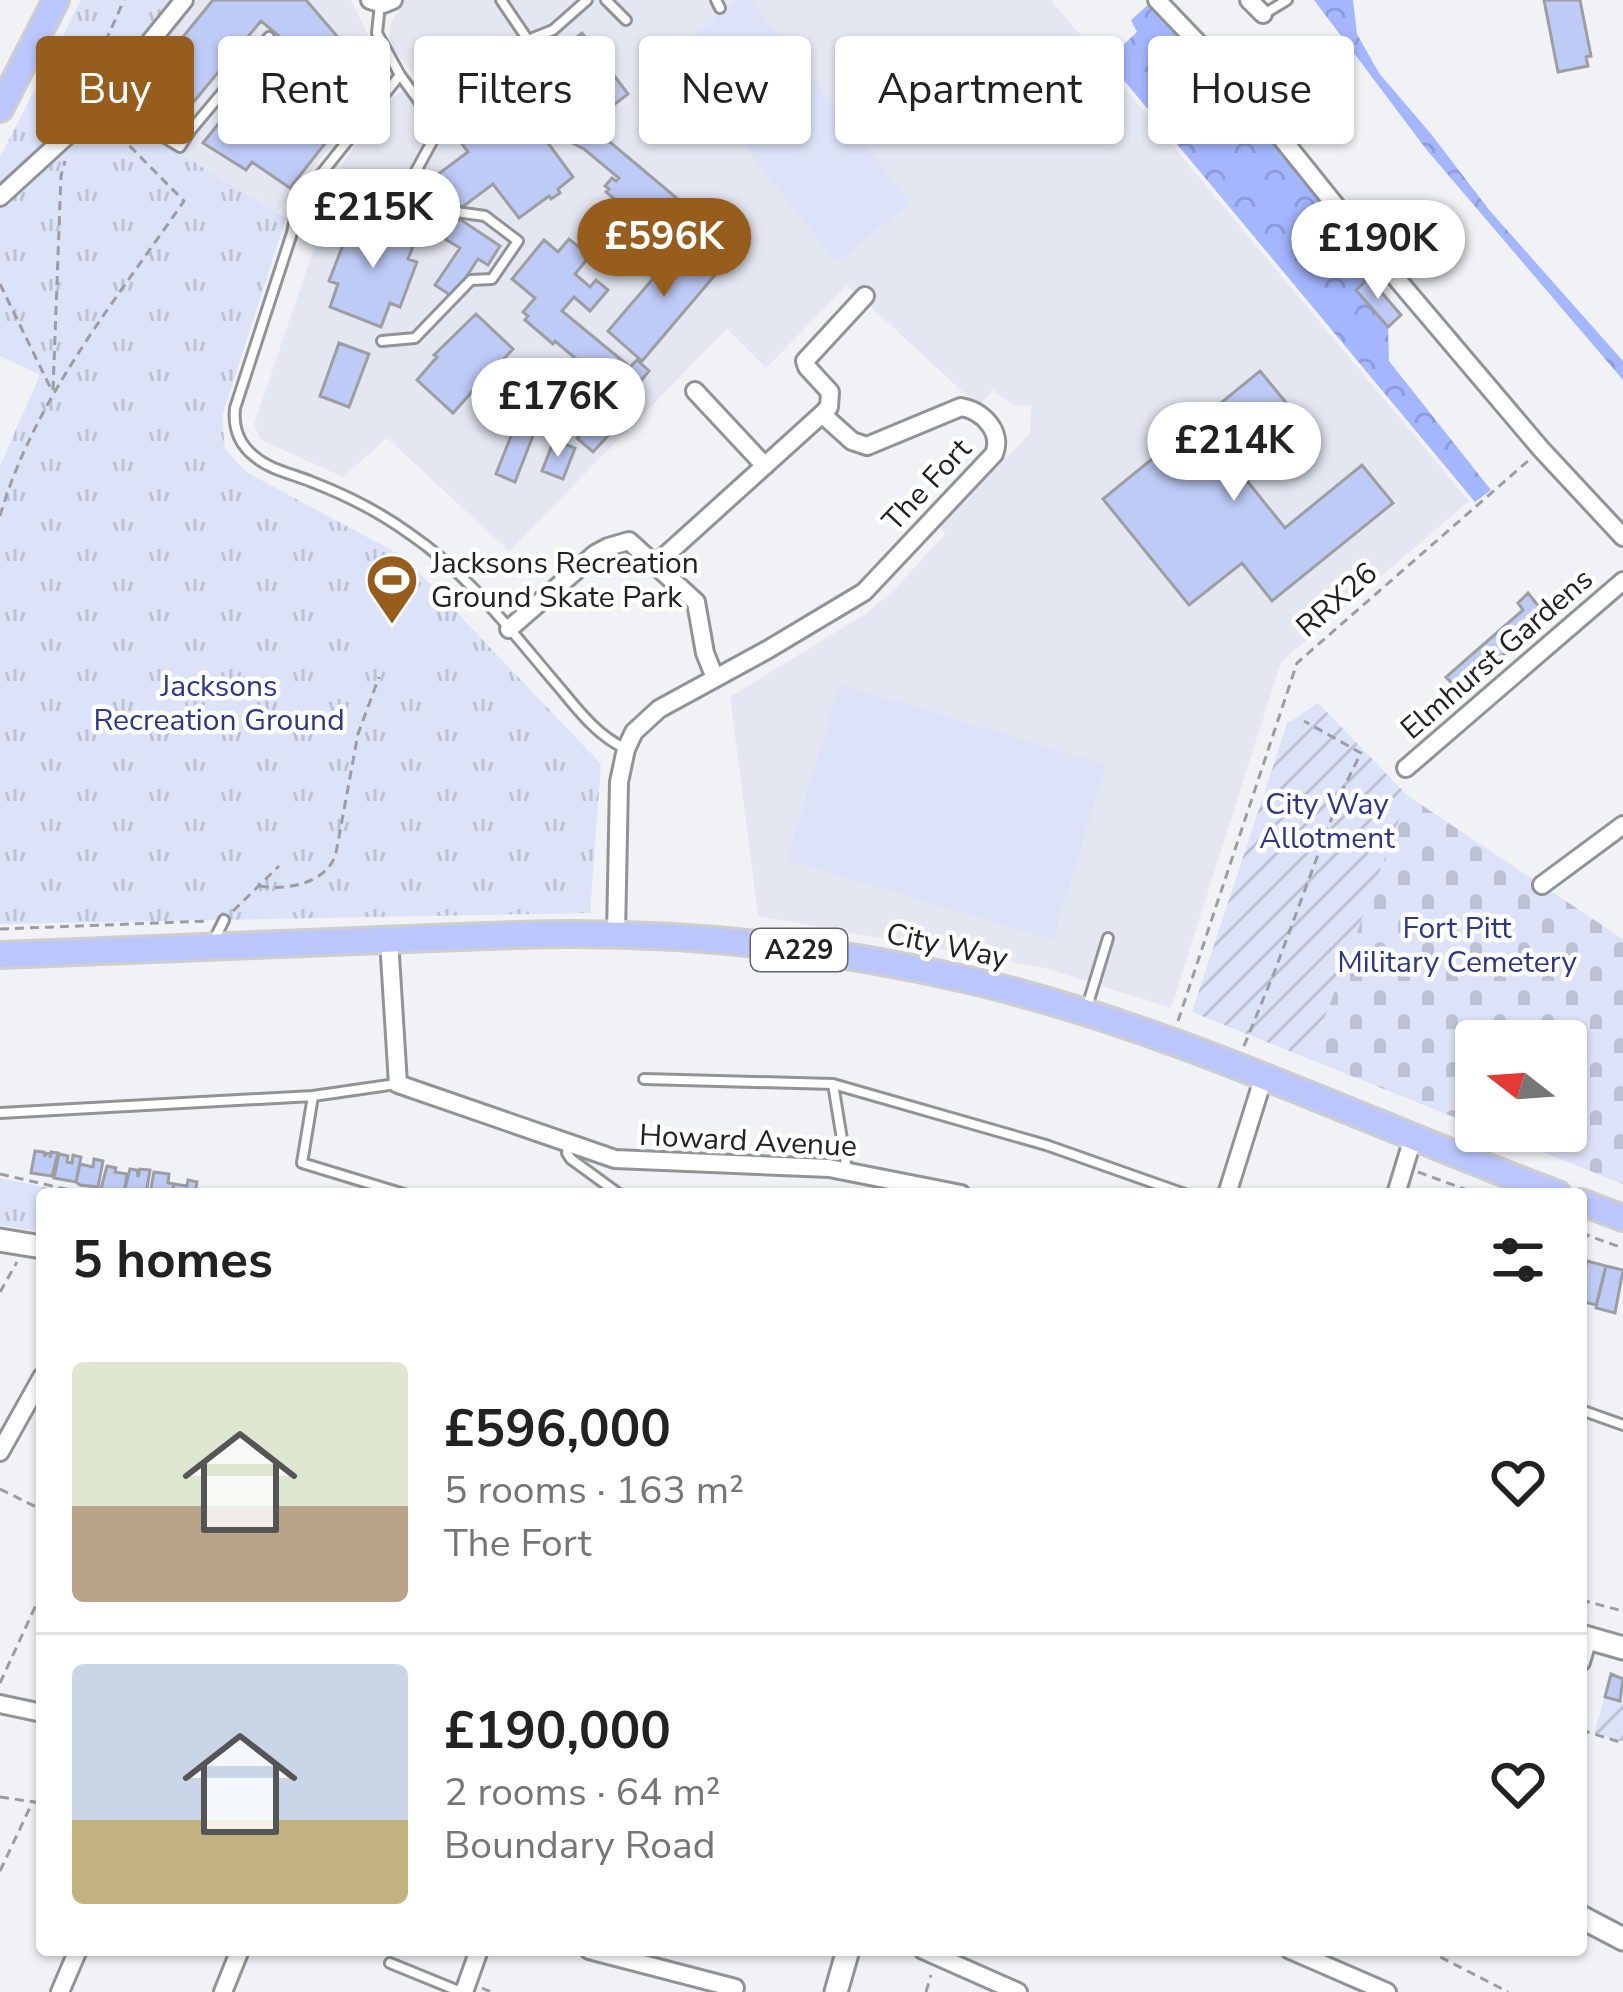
<!DOCTYPE html>
<meta charset="utf-8">
<style>
:root{--surface:#fff;--page:#f6f6f6;--text:#222;--muted:#767676;--line:#e0e0e0;--accent:#975d1c}
body{margin:0;font-family:"Nunito Sans",sans-serif;background:var(--page);color:var(--text);height:100vh;display:flex;flex-direction:column;font-size:45px;white-space:nowrap}
*{box-sizing:border-box;margin:0}
p{font-size:39px;color:var(--muted)}
.icon{flex:none;width:66px;height:66px;fill:none;stroke:currentColor;stroke-width:2;stroke-linecap:round;stroke-linejoin:round}
.map{position:relative;flex:1;overflow:hidden}
.details{position:absolute;left:36px;top:1188px;width:1551px;height:768px;display:flex;flex-direction:column;background:var(--surface);border-radius:12px;box-shadow:0 3px 9px #0004}
.details>*{flex:none}
.top-card{position:absolute;left:36px;top:36px;width:1551px;height:108px;display:flex;gap:24px}
.needle{width:78px;rotate:287deg}
.fabs{position:absolute;left:1455px;top:1020px;display:grid;gap:24px}
.fabs a{display:grid;place-items:center;width:132px;height:132px;border-radius:12px;background:var(--surface);box-shadow:0 3px 9px #0004;font-size:60px}
.price{position:absolute;translate:-50% -102px;padding:0 27px;border-radius:42px;background:#fff;color:#222;font-size:39px;line-height:78px;filter:drop-shadow(0 3px 6px #0008)}
.price::after{content:'';position:absolute;left:50%;top:72px;width:36px;height:27px;margin-left:-18px;background:inherit;clip-path:polygon(0 0,100% 0,50% 100%)}
.price.on{background:var(--accent);color:#fff}
ul{padding:0;list-style:none}
li{display:flex;align-items:center;gap:36px;height:300px;padding:0 36px}
li+li{border-top:3px solid var(--line)}
li span{display:grid;place-items:center;flex:none;width:336px;height:240px;border-radius:12px;color:#555}
li>.icon{margin-inline-start:auto}
span .icon{width:144px;height:144px;fill:#fffc;stroke-width:1}
li b{font-size:51px}
h2{display:flex;justify-content:space-between;align-items:center;height:144px;padding:0 36px;font-size:51px}
.pill{padding:0 42px;border-radius:12px;background:var(--surface);box-shadow:0 3px 9px #0004;font-size:42px;line-height:108px}
.pill.on{background:var(--accent);color:#fff}
.map>svg:first-child{display:block}
.built{fill:#e4e7f2}
.grass{fill:url(#grass-tufts)}
.forest{fill:url(#forest-crowns)}
.cemetery{fill:url(#cemetery-stones)}
.garden{fill:url(#garden-furrows)}
.pitch{fill:#dce3f8}
.building{fill:#bfcbf7;stroke:#9d9ea1;stroke-width:3}
.lines{fill:none;stroke-linecap:round;stroke-linejoin:round}
.service-casing{stroke:#929397;stroke-width:14}
.minor-casing{stroke:#929397;stroke-width:22}
.tertiary-casing{stroke:#929397;stroke-width:27}
.primary-casing{stroke:#cececf;stroke-width:30}
.path{stroke:#9c9da0;stroke-width:3;stroke-dasharray:9 6;stroke-linecap:butt}
.service{stroke:#fff;stroke-width:8}
.minor{stroke:#fff;stroke-width:16}
.tertiary{stroke:#fff;stroke-width:21}
.primary{stroke:#bbc7fc;stroke-width:24}
.labels{text-anchor:middle;dominant-baseline:central;stroke-width:9;stroke-linejoin:round;paint-order:stroke}
.shield{fill:#fff;stroke:#646465;stroke-width:3}
.shield-label{font-size:27px;font-weight:bold;fill:#222223}
.street-label{font-size:30px;fill:#222223;stroke:#fff}
.poi-label{font-size:30px;fill:#222223;stroke:#fff;text-anchor:start}
.park-label{font-size:30px;fill:#2d3688;stroke:#fff}
</style>
<div class="map">
<svg width="1623" height="1992" viewBox="0 0 1623 1992">
<defs>
<pattern id="grass-tufts" width="24" height="20" patternUnits="userSpaceOnUse" patternTransform="scale(3)"><rect width="24" height="20" fill="#dce3f8"/><path d="M3 7l-1-3M5 7V3M7 7l1-3M15 17l-1-3M17 17v-4M19 17l1-3" fill="none" stroke="#bcc2d4"/></pattern>
<pattern id="forest-crowns" width="20" height="18" patternUnits="userSpaceOnUse" patternTransform="scale(3)"><rect width="20" height="18" fill="#a4b6ff"/><path d="M2 6a3 3 0 1 1 6 0M12 15a3 3 0 1 1 6 0" fill="none" stroke="#8d9cda"/></pattern>
<pattern id="cemetery-stones" width="16" height="16" patternUnits="userSpaceOnUse" patternTransform="scale(3)"><rect width="16" height="16" fill="#dce3f8"/><path d="M2 7V4a2 2 0 0 1 4 0v3zM10 15v-3a2 2 0 0 1 4 0v3z" fill="#bcc2d4"/></pattern>
<pattern id="garden-furrows" width="10" height="10" patternUnits="userSpaceOnUse" patternTransform="scale(3)"><rect width="10" height="10" fill="#dce3f8"/><path d="M-1 1l2-2M0 10L10 0M9 11l2-2" fill="none" stroke="#bcc2d4"/></pattern>
</defs>
<rect width="100%" height="100%" fill="#f1f2f6"/>
<path class="built" d="M197 0H351L372 43 367 44 380 86 277 212 108 110Z
M404 0H1051L1469 501 1281 662 1171 1008 1045 968 758 916 730 697 865 614 894 590 945 534 940 527 1030 433 1031 406 1013 405 993 390 978 406 847 285 766 368 727 329 509 551 387 438 343 477 261 440 254 424 343 163 389 101 417 78 395 51 389 37 391 23Z"/>
<path class="grass" d="M81 0H175L80 112 0 189V157Z
M108 109 286 218 222 417 225 449 246 472 404 557 601 764 590 913 0 924V466L40 375 0 356V200Z
M0 1178 77 1194H42V1232L0 1225Z"/>
<path class="forest" d="M1314 0H1353L1357 34 1379 73 1431 134 1490 211 1623 361V380L1426 149Z
M1149 4 1230 89 1376 266 1356 290 1388 327 1389 361 1491 490 1475 502 1107 60 1137 32 1131 20Z"/>
<path class="cemetery" d="M1408 796 1623 939V1184L1489 1131H1566V1041H1476V1126L1309 1059Z"/>
<path class="garden" d="M1318 703 1408 796 1309 1059 1192 1012 1287 724Z
M1605 1697 1623 1702V1742L1594 1733Z"/>
<path class="pitch" d="M738 0H751L910 203 838 261 831 256 678 61 679 52 718 15Z
M428 586 439 653 356 666 345 599Z
M840 684 1106 765 1053 940 787 860Z"/>
<path class="building" d="M213 0H306L354 56 367 43 379 56 374 60 383 70 290 188 252 162 246 170 203 143 285 41 261 21 171 129 129 103Z
M1544 0H1580L1591 56 1586 57 1588 66 1558 72Z
M582 33 628 94 611 107 605 99 583 115 599 133 704 221 689 239 660 215 650 228 628 210 575 274 590 287 596 280 608 290 590 311 574 297 562 311 630 367 637 360 649 371 618 409 606 399 613 390 555 341 553 344 525 320 528 316 523 312 535 298 512 279 544 240 558 252 569 239 580 248 618 202 606 192 609 189 605 186 612 178 616 181 619 178 584 149 558 136 548 143 573 177 558 189 560 193 551 199 549 196 519 218 493 184 461 208 437 175 468 152 452 130 519 79 529 93 571 61 562 48Z
M364 216 417 236 408 259 417 262 400 307 390 303 381 327 330 307 338 284 329 281 346 237 355 240Z
M458 218 500 246 488 265 478 259 453 297 435 285 460 248 445 239Z
M687 239 721 268 642 361 608 331Z
M1369 278 1401 315 1388 327 1356 290Z
M476 314 513 349 488 376 493 380 483 390 478 385 453 413 417 380 437 357 434 355Z
M339 343 369 354 349 407 320 396Z
M1260 371 1293 411 1231 461 1285 528 1362 465 1393 503 1272 601 1242 563 1189 605 1103 499Z
M537 372 555 379 515 482 496 474 513 431 509 430 514 417 518 419Z
M601 411 617 426 593 452 577 438Z
M554 440 575 448 563 479 542 471Z
M1528 593 1548 618 1459 691 1446 677 1523 610 1518 603Z
M35 1151 44 1152 45 1157V1153L51 1154 50 1158 51 1152 58 1153 52 1176 31 1173Z
M59 1154 68 1156 67 1162 72 1163 73 1155 81 1157 76 1182 54 1178Z
M94 1159 103 1161 98 1187 80 1185 76 1182 80 1164 93 1167Z
M107 1166 116 1168 115 1172 127 1174 124 1193 101 1189Z
M130 1169 137 1170 138 1177 140 1169 150 1170 146 1194 124 1193Z
M154 1172 169 1174 168 1183 174 1184 172 1194H150Z
M188 1180 197 1182 195 1194H172L174 1184 187 1186Z
M1587 1261 1606 1266 1596 1305 1581 1301V1284Z
M1606 1266 1623 1270 1615 1313 1596 1308Z
M1611 1674 1623 1679 1620 1701 1605 1697Z"/>
<g class="lines">
<g class="service-casing">
<path id="service" d="M501 0 528 40
M606 0 626 20
M716 0 720 8
M380 4 377 33 400 75 298 203 292 233 235 408C233 427 238 443 254 456 270 470 293 474 312 482 346 495 381 513 410 534 466 572 508 627 552 679 574 704 593 733 624 748
M1264 14 1287 0
M107 97 123 112 180 147 190 131 269 37
M430 130 528 40 553 30 587 0
M382 341 415 338 471 280 492 279 518 241 485 216 449 211 416 171 434 138 419 101 400 75
M214 940 224 920
M1086 1010 1108 938
M644 1079 833 1084 1046 1145 1185 1194
M833 1084 847 1170
M313 1096 302 1163 404 1194
M0 1113 313 1096 396 1084
M568 1146 567 1153 571 1159 619 1194
M1581 1410 1623 1425
M390 1963 461 1992"/>
</g>
<g class="minor-casing">
<path id="minor" d="M370 0 383 4 393 0
M1157 0 1242 89 1352 226 1541 449 1623 537
M1249 0 1263 14
M0 197 95 110 184 0
M695 391 765 466
M822 414 829 407 830 392 807 367 805 361 865 296
M509 629 595 554 608 547 629 541 696 602 705 653 715 678
M1406 768 1623 581
M1542 885 1623 825
M616 935 619 782 626 749 634 732 659 709 767 650 864 592 994 454C1003 432 983 411 961 407L867 446 852 441 822 414 656 564
M389 940 398 1084 615 1159 829 1168 961 1194
M1227 1194 1264 1076
M1396 1194 1413 1138
M0 1452 42 1377
M1581 1662 1588 1638
M0 1704 42 1713
M589 1950 735 1988
M923 1950 1018 1992
M1290 1950 1387 1992
M60 1992 78 1950
M223 1992 240 1950
M464 1992 479 1950"/>
</g>
<g class="tertiary-casing">
<path id="tertiary" d="M0 1240 42 1247
M1581 1636 1623 1648
M1581 1917 1623 1939
M836 1992 848 1950"/>
</g>
<g class="primary-casing">
<path id="primary" d="M0 109 56 0
M0 955C127 950 254 945 382 940 445 938 509 934 573 934 705 934 840 950 969 980 1174 1028 1362 1121 1558 1194
M1581 1202 1623 1218"/>
</g>
<path class="path" d="M83 97 91 74 124 0
M0 284 52 391
M53 390 61 176 65 161
M0 516C34 399 116 300 184 201L106 122
M260 886C287 891 328 883 336 853L358 734 379 677
M233 911 279 866
M0 929 209 921
M1178 1021 1297 663 1529 460
M1244 1046 1274 973 1341 793 1361 753 1304 721
M1418 1172 1478 1194
M0 1174 87 1194
M1581 1233 1623 1248
M0 1292 17 1262
M0 1489 42 1510
M1581 1600 1623 1611
M0 1683 42 1592
M1581 1730 1623 1743
M0 1797 42 1803
M0 1871 33 1801
M1427 1950 1508 1992
M482 1988 491 1992
M926 1992 931 1975"/>
<use href="#service" class="service"/>
<use href="#minor" class="minor"/>
<use href="#tertiary" class="tertiary"/>
<use href="#primary" class="primary"/>
</g>
<defs>
<g id="stadium-pin" transform="scale(2.7)"><path d="M0 17L-7.5 6A9.5 9.5 0 1 1 7.5 6Z" fill="#975d1c" stroke="#fff"/><path d="M0-5a6.5 5 0 1 0 0 10a6.5 5 0 1 0 0-10ZM-3.5-1.8h7v3.6h-7Z" fill="#fff"/></g>
</defs>
<g fill-rule="evenodd">
<use href="#stadium-pin" x="392" y="580"/>
</g>
<g class="labels">
<rect class="shield" x="751" y="929" width="96" height="42" rx="9"/>
<g class="shield-label">
<text x="799" y="950">A229</text>
</g>
<g class="street-label">
<text transform="translate(927 485) rotate(-47)">The Fort</text>
<text transform="translate(1337 600) rotate(-41)">RRX26</text>
<text transform="translate(1497 654) rotate(-41)">Elmhurst Gardens</text>
<text transform="translate(947 946) rotate(12)">City Way</text>
<text transform="translate(748 1141) rotate(3)">Howard Avenue</text>
</g>
<g class="poi-label">
<text x="431" y="563">Jacksons Recreation<tspan x="431" dy="34">Ground Skate Park</tspan></text>
</g>
<g class="park-label">
<text x="219" y="686">Jacksons<tspan x="219" dy="34">Recreation Ground</tspan></text>
<text x="1327" y="804">City Way<tspan x="1327" dy="34">Allotment</tspan></text>
<text x="1457" y="928">Fort Pitt<tspan x="1457" dy="34">Military Cemetery</tspan></text>
</g>
</g>
</svg>
<div class="fabs">
<a><svg class="needle" viewBox="-14 -14 28 28"><path d="M0-13l5 13h-10z" fill="#e53935"/><path d="M0 13l5-13h-10z" fill="#767676"/></svg></a>
</div>
<b class="price" style="left:373px;top:271px">£215K</b>
<b class="price on" style="left:664px;top:300px">£596K</b>
<b class="price" style="left:1378px;top:302px">£190K</b>
<b class="price" style="left:558px;top:460px">£176K</b>
<b class="price" style="left:1234px;top:504px">£214K</b>
<div class="top-card">
<a class="pill on">Buy</a>
<a class="pill">Rent</a>
<a class="pill">Filters</a>
<a class="pill">New</a>
<a class="pill">Apartment</a>
<a class="pill">House</a>
</div>
<section class="details">
<h2>5 homes<svg class="icon" aria-label="filters" viewBox="0 0 24 24"><path d="M4 7h16M4 17h16"/><circle cx="9" cy="7" r="2"/><circle cx="15" cy="17" r="2"/></svg></h2>
<ul>
<li><span style="background:linear-gradient(#dfe7d0 60%,#b9a48a 0)"><svg class="icon" aria-label="home" viewBox="0 0 24 24"><path d="M3 11l9-7 9 7M6 9v11h12V9"/></svg></span><div><b>£596,000</b><p>5 rooms · 163 m²</p><p>The Fort</p></div><svg class="icon" aria-label="heart" viewBox="0 0 24 24"><path d="M12 20l-8-8c-3-5 5-10 8-4 3-6 11-1 8 4z"/></svg></li>
<li><span style="background:linear-gradient(#c9d6e8 65%,#c2b280 0)"><svg class="icon" aria-label="home" viewBox="0 0 24 24"><path d="M3 11l9-7 9 7M6 9v11h12V9"/></svg></span><div><b>£190,000</b><p>2 rooms · 64 m²</p><p>Boundary Road</p></div><svg class="icon" aria-label="heart" viewBox="0 0 24 24"><path d="M12 20l-8-8c-3-5 5-10 8-4 3-6 11-1 8 4z"/></svg></li>
</ul>
</section>
</div>
